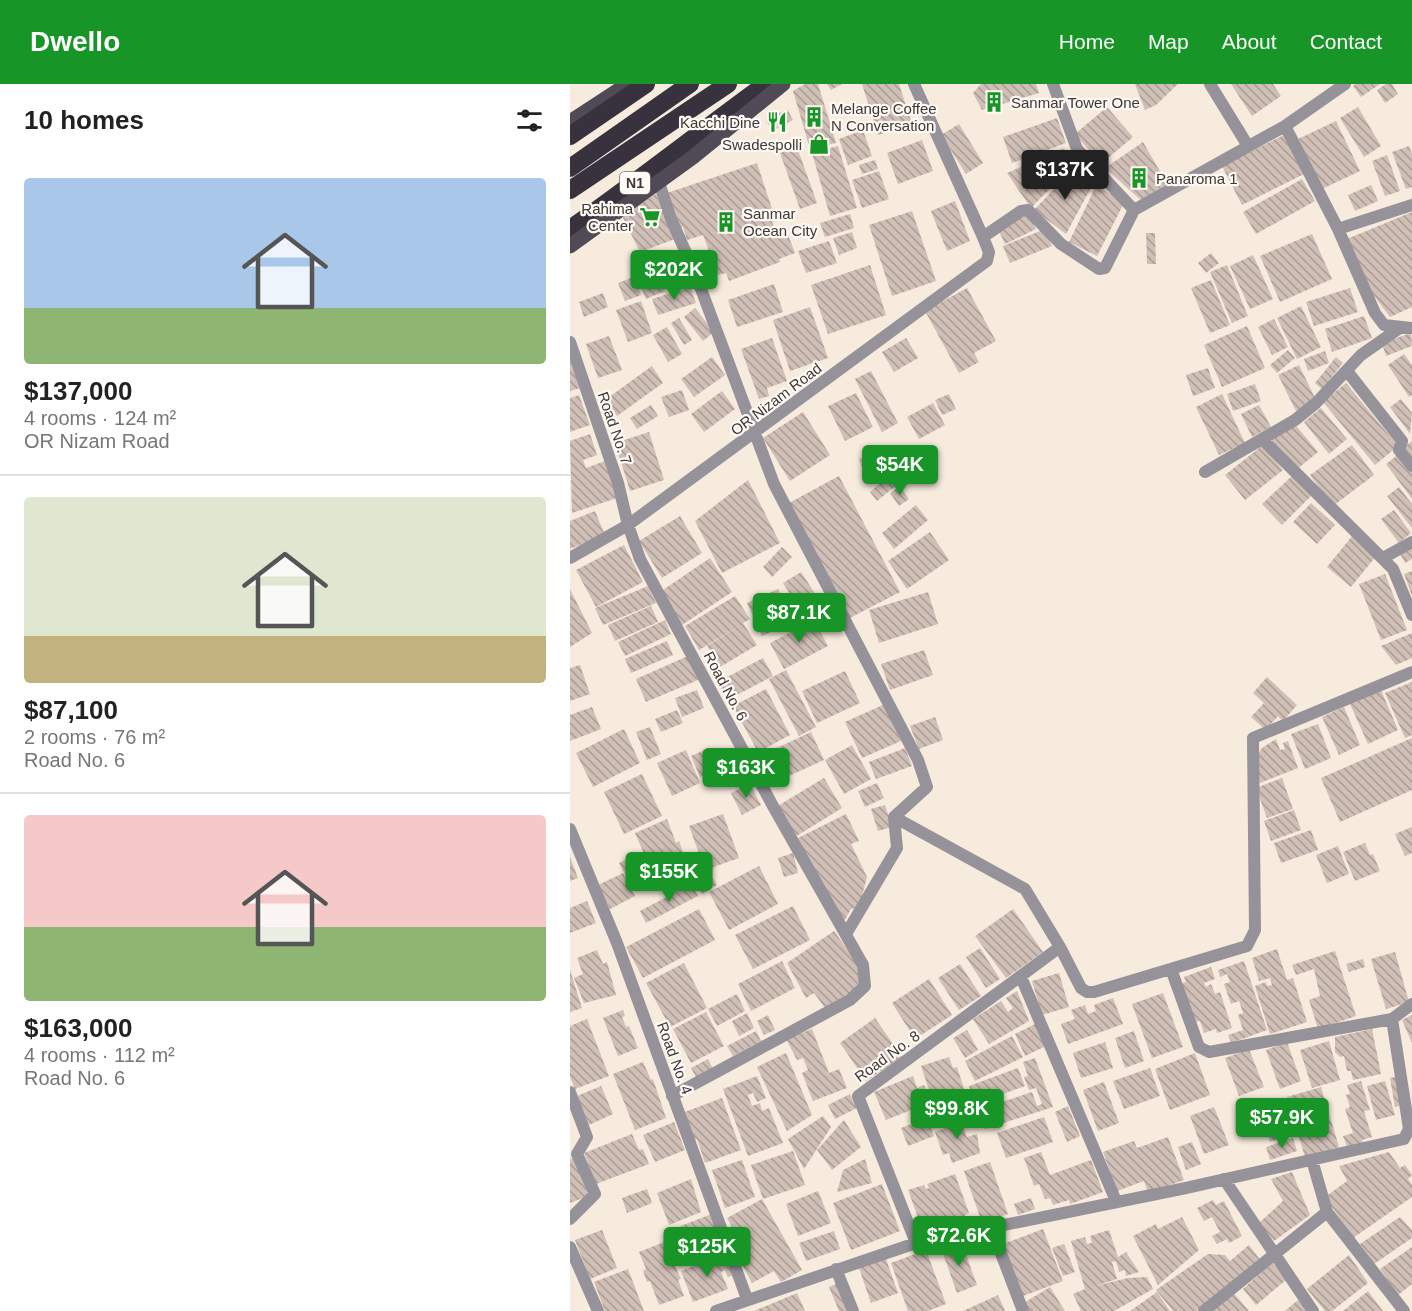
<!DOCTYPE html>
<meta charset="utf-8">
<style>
:root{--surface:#fff;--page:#f6f6f6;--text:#222;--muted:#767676;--line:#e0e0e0;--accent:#179526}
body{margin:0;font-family:Helvetica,sans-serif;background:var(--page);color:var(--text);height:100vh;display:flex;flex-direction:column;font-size:22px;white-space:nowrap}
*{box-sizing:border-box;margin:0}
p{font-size:20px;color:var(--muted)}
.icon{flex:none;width:33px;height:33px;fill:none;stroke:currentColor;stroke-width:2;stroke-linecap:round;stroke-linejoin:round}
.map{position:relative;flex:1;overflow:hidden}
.panel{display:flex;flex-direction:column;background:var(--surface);width:570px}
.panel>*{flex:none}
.price{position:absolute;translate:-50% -51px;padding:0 14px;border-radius:6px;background:var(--accent);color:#fff;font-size:20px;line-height:39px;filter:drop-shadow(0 2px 3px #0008)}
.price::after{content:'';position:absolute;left:50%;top:36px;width:18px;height:14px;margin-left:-9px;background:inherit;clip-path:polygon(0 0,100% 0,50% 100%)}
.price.active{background:#222;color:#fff}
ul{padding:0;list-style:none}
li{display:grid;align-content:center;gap:12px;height:318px;padding:0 24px}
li+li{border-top:2px solid var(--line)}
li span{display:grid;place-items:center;height:186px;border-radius:6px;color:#555}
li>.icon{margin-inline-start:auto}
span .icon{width:108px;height:108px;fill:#fffc;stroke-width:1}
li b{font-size:26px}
h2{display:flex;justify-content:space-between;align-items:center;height:72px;padding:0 24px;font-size:26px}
header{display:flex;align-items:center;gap:36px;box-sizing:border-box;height:84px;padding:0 30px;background:var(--accent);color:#fff}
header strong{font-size:28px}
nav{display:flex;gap:33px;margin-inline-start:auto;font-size:21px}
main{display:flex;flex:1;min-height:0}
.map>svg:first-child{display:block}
.building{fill:url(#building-back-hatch)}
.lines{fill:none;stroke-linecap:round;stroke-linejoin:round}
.street{stroke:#959399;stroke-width:12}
.primary{stroke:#4f4a56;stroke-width:15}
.highway{stroke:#37323e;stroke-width:18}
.primary-bridge{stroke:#4f4a56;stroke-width:15}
.labels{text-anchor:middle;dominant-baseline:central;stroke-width:4.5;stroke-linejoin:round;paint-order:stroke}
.shield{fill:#fef9f4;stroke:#77726d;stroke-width:1.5}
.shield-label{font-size:14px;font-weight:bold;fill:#3d3833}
.poi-label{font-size:15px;fill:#3d3833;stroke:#fef9f4;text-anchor:start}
.street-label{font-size:15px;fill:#3d3833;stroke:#fef9f4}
</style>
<header>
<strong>Dwello</strong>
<nav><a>Home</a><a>Map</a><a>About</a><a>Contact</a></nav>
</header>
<main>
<section class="panel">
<h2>10 homes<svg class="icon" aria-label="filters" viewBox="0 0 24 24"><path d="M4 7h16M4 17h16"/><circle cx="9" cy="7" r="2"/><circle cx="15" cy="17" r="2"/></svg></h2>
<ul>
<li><span style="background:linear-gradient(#a9c7e8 70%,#8fb573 0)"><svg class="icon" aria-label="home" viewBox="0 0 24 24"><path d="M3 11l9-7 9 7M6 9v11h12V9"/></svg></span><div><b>$137,000</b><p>4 rooms · 124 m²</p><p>OR Nizam Road</p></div></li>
<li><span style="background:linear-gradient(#dfe7d0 75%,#c2b280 0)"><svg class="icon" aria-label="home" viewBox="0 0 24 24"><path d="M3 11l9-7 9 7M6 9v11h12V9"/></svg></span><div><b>$87,100</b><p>2 rooms · 76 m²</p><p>Road No. 6</p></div></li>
<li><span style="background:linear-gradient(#f6c9c9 60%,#8fb573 0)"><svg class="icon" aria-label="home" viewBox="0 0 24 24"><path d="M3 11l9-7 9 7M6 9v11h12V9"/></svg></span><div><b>$163,000</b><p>4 rooms · 112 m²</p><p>Road No. 6</p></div></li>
</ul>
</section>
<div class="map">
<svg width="842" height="1227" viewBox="0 0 842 1227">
<defs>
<pattern id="building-back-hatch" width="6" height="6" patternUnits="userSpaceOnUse" patternTransform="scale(1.5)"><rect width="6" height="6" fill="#d0bfb6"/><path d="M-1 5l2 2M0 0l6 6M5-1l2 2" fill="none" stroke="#aa9c95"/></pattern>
</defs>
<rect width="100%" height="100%" fill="#f7ebdd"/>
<path class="building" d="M235 0H248L266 59 240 65 223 7Z
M257 0H272L261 6Z
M292 0H329L342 40 308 51Z
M411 0H466L469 9 412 26 403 9Z
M565 0H608L586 21 575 26Z
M661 0H703L711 12 682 32Z
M786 0H810L791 13 783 2Z
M816 0H822L828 10 815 19 807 6Z
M537 23 563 53 531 80 505 50Z
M788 23 811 62 794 73 770 34Z
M217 25 223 36 202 47 196 36Z
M487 34 496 59 442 79 433 53Z
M766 37 790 87 752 105 728 55Z
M389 40 413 79 396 90 371 51Z
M293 46 302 72 278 81 269 55Z
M716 50 736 89 672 121 652 82Z
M352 56 363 87 328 100 317 69Z
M573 58 599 103 572 117 535 84Z
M268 62 287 124 260 132 242 69Z
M839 62 842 70V103L836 105 822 68Z
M227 63 247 119 230 125 210 69Z
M494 64 502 82 461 124 437 89Z
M817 71 830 107 815 112 802 77Z
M305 76 308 85 292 90 289 81Z
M187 79 206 137 202 138 206 147 215 143 225 169 209 175 210 178 159 197 156 189 148 191 133 151 117 156 113 143 110 144 97 109Z
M506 82 522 102 496 150 464 126Z
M309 87 319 115 292 124 282 96Z
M732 95 745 117 686 150 673 128Z
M801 101 808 117 785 127 778 111Z
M526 102 555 117 527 172 499 158Z
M86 110 105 155 70 168 51 130Z
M385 117 400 157 377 167 361 127Z
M342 127 366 197 322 212 299 141Z
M842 128V223L820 233 798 204 777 155Z
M280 130 284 144 255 153 250 139Z
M459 130 466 145 435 160 428 145Z
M475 145 482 162 440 179 433 162Z
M282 148 287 164 269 171 263 154Z
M576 149H585L586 180H577Z
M742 150 762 195 710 218 690 172Z
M259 157 267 179 236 189 228 167Z
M641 169 649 179 636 189 628 179Z
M683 171 703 215 680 225 660 182Z
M300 181 316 231 258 250 241 201Z
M657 181 678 232 662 239 640 188Z
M86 185 95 207 76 215 67 193Z
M64 193 71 211 55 217 48 199Z
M641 196 660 241 640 249 621 204Z
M204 200 213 228 167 243 158 216Z
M120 203 126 219 88 231 82 215Z
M397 204 426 257 404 269 409 278 389 289 355 227Z
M780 204 788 228 744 242 736 218Z
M33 209 38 223 14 233 9 218Z
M71 217 82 249 58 258 46 226Z
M731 222 751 263 727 275 707 234Z
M240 223 258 274 220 287 203 236Z
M125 224 144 248 133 257 114 233Z
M794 232 802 254 762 268 755 245Z
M109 234 122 256 114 261 101 239Z
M704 235 718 263 702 271 688 243Z
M677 242 695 284 652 303 634 261Z
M97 243 112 270 98 278 83 251Z
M841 249 842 262 816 272 812 259Z
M39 252 52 286 28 294 16 260Z
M202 254 217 297 197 304 199 312 189 315 171 265Z
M336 254 348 274 324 288 312 268Z
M718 266 725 274 707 289 700 281Z
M755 267 759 279 738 287 734 275Z
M834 270 842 281V311L839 313 818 281Z
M142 273 155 291 124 313 111 295Z
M766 273 773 279 752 305 745 299Z
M0 277 10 304 0 307Z
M729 281 746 316 726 327 708 291Z
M82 282 93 299 47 332 35 316Z
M638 284 645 304 623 312 616 291Z
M301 287 328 339 312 348 285 295Z
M776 299 828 362 805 381 753 318Z
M685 300 691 317 663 327 657 310Z
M112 306 119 326 99 333 91 313Z
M152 307 165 325 134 348 121 330Z
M286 309 303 343 275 357 258 322Z
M379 310 386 325 372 331 365 316Z
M652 310 675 359 649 371 626 323Z
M9 311 20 341 0 348V314Z
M831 315 842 329 840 350 820 323Z
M363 319 375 341 349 355 337 333Z
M81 321 88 332 67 345 60 334Z
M689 321 701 343 682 353 671 330Z
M751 324 777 355 759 370 734 338Z
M233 328 260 371 220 397 193 354Z
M723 338 748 368 726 386 702 356Z
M79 348 94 396 60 407 45 359Z
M20 350 27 371 13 376 16 384 35 377 47 414 2 429 0 357Z
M842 357V377L833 364Z
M693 361 713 386 675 416 655 391Z
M782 361 804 391 763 422 740 391Z
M306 369 315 394 299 400 289 375Z
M829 370 842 387V415L816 380Z
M320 391 328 400 307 417 300 408Z
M723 391 742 411 712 441 692 420Z
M269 392 330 508 278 535 217 420Z
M178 396 210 459 152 489 125 437Z
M330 402 339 415 329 422 320 409Z
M829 403 842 420V444L817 412Z
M741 419 765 441 747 460 723 438Z
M346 421 358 436 324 465 312 449Z
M824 426 841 449 829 459 811 435Z
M25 427 35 451 0 465V437Z
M110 432 132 469 92 494 69 457Z
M360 448 379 476 337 505 318 477Z
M783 451 807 471 781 503 757 483Z
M54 461 73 498 26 523 6 486Z
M842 461V475L835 479 829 468Z
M212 463 222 473 202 493 193 483Z
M140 474 162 508 112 541 90 508Z
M842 487V512L834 490Z
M231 488 251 519 233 530 213 499Z
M815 490 837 546 811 556 789 500Z
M78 502 86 519 33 541 25 524Z
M0 505 22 549 0 563Z
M208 505 223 538 192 552 177 519Z
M358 508 368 540 309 559 299 526Z
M165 512 180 535 173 539 187 561 150 583 137 562 171 541 129 566 115 542Z
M81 522 88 538 45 557 38 541Z
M95 536 101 550 55 572 48 558Z
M244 536 258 562 214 585 200 559Z
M842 549V574L826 581 811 562Z
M97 557 103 571 61 589 55 575Z
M354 566 363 591 320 606 311 580Z
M118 572 128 596 76 618 66 595Z
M193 574 203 592 157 616 148 598Z
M10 581 20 610 0 617V584Z
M216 586 246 643 229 652 199 595Z
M275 587 290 619 247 639 232 607Z
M697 593 727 621 713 637 708 632 696 646 681 633 694 619 683 609Z
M842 598V651L835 654 815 609Z
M196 605 220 651 188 668 163 622Z
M127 606 134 624 112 633 105 614Z
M811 606 828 646 798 660 780 620Z
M315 620 331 657 292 674 275 638Z
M22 623 31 645 0 657V631Z
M774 623 790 661 769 671 752 633Z
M107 626 113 639 91 648 85 635Z
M365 633 373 656 349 665 340 642Z
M748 640 761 674 735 685 721 650Z
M80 643 91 670 77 676 66 648Z
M54 645 70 679 23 703 6 669Z
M241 648 254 676 208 697 196 669Z
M842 654V706L770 738 751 694Z
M706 655 710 666 715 665 713 659 718 657 728 684 690 699 684 677 692 664Z
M282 661 301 695 274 710 255 676Z
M335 664 342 682 306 695 299 678Z
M137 665 146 687 130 693 121 672Z
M116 666 130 699 102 712 87 679Z
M72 690 92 732 54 750 34 708Z
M254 694 272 724 225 753 206 723Z
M712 694 723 725 697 734 686 704Z
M307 699 314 714 295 723 288 707Z
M180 700 191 721 172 731 161 709Z
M315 721 322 743 308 747 301 725Z
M724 726 731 746 701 757 694 737Z
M153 730 169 774 135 786 119 742Z
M276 730 289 757 281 760 297 793 289 823 281 825 273 839 226 755Z
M97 735 106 759 109 757 121 791 89 804 65 749Z
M842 743V769L835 772 825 750Z
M741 746 748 766 711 779 704 759Z
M795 759 800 771 803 770 810 787 785 797 773 768Z
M768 762 779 790 757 799 746 771Z
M69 769 77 784 57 794 49 779Z
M223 769 228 789 214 793 208 774Z
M0 773 8 794 0 797Z
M189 782 208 820 159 846 139 808Z
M53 789 65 812 40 825 28 801Z
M143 794 147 801 132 810 128 803Z
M121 800 128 812 76 839 70 827Z
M17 817 26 839 0 849V824Z
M223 822 240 856 183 885 165 851Z
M129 825 145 856 73 894 56 863Z
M443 825 473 868 436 894 405 852Z
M264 847 290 883V903L255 924 244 909 236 914 217 879Z
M410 864 430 895 416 904 396 873Z
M707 865 717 896 723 894 737 938 700 950 685 902 696 898 697 902 702 901 700 894 689 897 682 874Z
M27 866 33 880 37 878 46 911 14 919 4 894 13 890 7 874Z
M765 867 786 932 748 945 739 916 750 912 744 885 726 891 722 881Z
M825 868 839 918 816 925 801 875Z
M793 875 795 883 779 888 776 880Z
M212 877 225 904 181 927 168 900Z
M674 877 697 946 661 959 658 951 673 946 668 931 673 929 669 917 661 920 654 900 660 898 657 890 650 893 648 886Z
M114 879 137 924 100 943 76 899Z
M390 880 411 912 389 926 368 894Z
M641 883 645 895 634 899 636 903 641 900 645 910 650 908 662 944 647 949 646 945 634 949 630 937 626 938 612 899 616 898 614 893Z
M0 886 12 924 0 928Z
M489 889 499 923 472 931 462 897Z
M359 895 382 931 345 955 322 919Z
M447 907 459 937 419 960 403 935 431 917 438 928 443 924 436 914Z
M593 909 613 963 582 974 562 920Z
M167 910 175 927 147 942 138 925Z
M543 914 553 940 498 960 491 940 505 935 501 926 515 921 518 930 526 927 524 921Z
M53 926 55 932 52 933 56 943 59 942 68 964 48 972 33 934Z
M136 928 154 962 121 979 103 945Z
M177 929 184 944 169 952 162 937Z
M198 931 205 946 194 951 187 937Z
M842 931V959L832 936Z
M305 934 332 973 296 997 270 959Z
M17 935 39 992 5 1005 0 993V942Z
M467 939 478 961 455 972 445 950Z
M242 945 259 989 269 985 277 1004 243 1017 232 989 238 986 233 974 227 976 216 955Z
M802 945 811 990 783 996 781 987H777L774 972 770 973 765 968V953Z
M397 946 408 966 395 974 383 954Z
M186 947 191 957 163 972 157 962Z
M564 947 574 977 555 984 545 954Z
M442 952 453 973 405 997 395 977Z
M759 957 770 996 742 1004 730 966Z
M535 958 543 984 511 994 503 969Z
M717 958 731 997 710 1005 696 966Z
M679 965 694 1003 669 1012 655 974Z
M216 969 242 1031 217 1047 187 983Z
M625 969 640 1011 600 1026 585 985Z
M379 973 383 984 387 983 396 1011 364 1021 351 982Z
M465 974 483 1023 415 1045 408 1026 462 1008 467 1022 472 1020 466 1004 459 1006 454 993 458 992 453 978Z
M138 975 143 985 126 993 121 984Z
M73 978 81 996 83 995 96 1034 65 1046 43 990Z
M448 984 455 1002 406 1020 399 1002Z
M580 984 590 1012 554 1025 543 997Z
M187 992 196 1014 187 1018 183 1009 178 1011 182 1022 190 1019 192 1027 199 1024 213 1059 178 1072 153 1005Z
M343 992 347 1004 354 1001 361 1018 316 1036 304 1008Z
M829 992 834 1021 825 1023 820 994Z
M791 997 800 1026 794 1027 802 1053 792 1056 793 1060 778 1065 773 1052 783 1049 775 1025 780 1023 776 1011 780 1010 777 1001Z
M815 997 825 1031 806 1036 797 1002Z
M534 998 549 1039 528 1047 513 1006Z
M31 1002 43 1030 19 1041 7 1012Z
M751 1003 769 1063 735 1073 717 1013Z
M280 1010 287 1024 265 1035 258 1021Z
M152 1014 171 1066 135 1079 127 1055 123 1057 112 1029Z
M712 1019 723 1050 700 1058 689 1027Z
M498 1022 510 1052 497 1058 485 1028Z
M644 1023 659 1061 634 1070 620 1032Z
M394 1029 397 1039 392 1040 397 1053 407 1050 410 1069 382 1079 379 1069 373 1071 365 1048 374 1045 372 1037Z
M253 1032 261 1043 234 1085 218 1055Z
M474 1033 483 1058 436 1074 427 1049Z
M357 1034 364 1052 338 1062 331 1044Z
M274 1036 291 1063 262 1086 247 1066Z
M104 1038 115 1066 85 1078 73 1051Z
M62 1050 69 1066 73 1065 79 1080 26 1100 14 1069Z
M598 1053 614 1096 578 1109 574 1097 547 1107 533 1068 564 1057 567 1064Z
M723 1054 727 1067 700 1076 696 1063Z
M622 1058 631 1080 616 1086 608 1063Z
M223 1067 235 1101 193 1115 181 1081Z
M471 1068 480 1091 521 1076 533 1108 500 1120 499 1116 483 1121 480 1114 475 1115 469 1100 464 1102 454 1074Z
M819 1068 830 1084 835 1081 842 1091 838 1095 842 1101V1113L783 1154 755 1113 777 1097 769 1082Z
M5 1074 20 1107 17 1108 18 1112 0 1119V1075Z
M295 1075 302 1099 267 1108 273 1086Z
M172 1076 185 1113 155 1124 142 1086Z
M420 1078 438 1130 412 1139 394 1087Z
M722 1088 740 1131 704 1157 689 1139 713 1117 701 1095Z
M385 1090 399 1129 395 1131 396 1136 383 1141 381 1136 377 1137 379 1143 351 1153 346 1140 350 1139 338 1106 354 1101 356 1105 359 1104 357 1100Z
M121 1095 131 1128 99 1141 87 1109Z
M312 1100 330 1147 281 1166 263 1119Z
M77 1105 82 1119 57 1129 52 1114Z
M248 1107 261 1139 228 1152 216 1120Z
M461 1114 465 1125 448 1131 444 1120Z
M192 1115 232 1186 211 1198 204 1187 182 1199 163 1164 171 1160 157 1134Z
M643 1116 646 1121 654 1117 672 1152 659 1159 657 1155 647 1160 642 1152 650 1148 642 1133 634 1137 627 1124Z
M144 1129 158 1163 111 1181 98 1147Z
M612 1133 629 1166 588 1201 563 1152 586 1140 588 1145Z
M830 1133 842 1146V1154L804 1180 790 1160Z
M473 1145 493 1197 453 1212 433 1160Z
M32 1146 47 1184 20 1195 5 1156Z
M539 1146 548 1173 556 1168 569 1188 556 1192 555 1186 549 1188 546 1177 542 1178 547 1195 525 1202 558 1194 577 1193 583 1205 544 1227H511L503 1210 515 1205 501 1157 515 1153 517 1160 522 1159 520 1152Z
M264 1147 270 1165 236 1177 229 1159Z
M391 1157 407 1201 387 1209 371 1164Z
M94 1158 111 1195 108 1196 114 1212 89 1221 80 1197 77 1198 73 1187 76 1185 69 1168Z
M494 1160 505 1188 493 1192 482 1164Z
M679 1161 691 1177 626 1227H603L586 1206 638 1170 655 1171 660 1177Z
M842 1163V1200L828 1211 810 1185Z
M356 1166 376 1220 358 1227H338L321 1179Z
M153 1170 164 1191 158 1193 155 1186 151 1188 158 1205 123 1218 111 1187Z
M779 1171 798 1199 762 1227H755L737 1205Z
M316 1175 328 1209 301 1219 289 1184Z
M702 1179 716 1196 686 1221 673 1205Z
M58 1185 74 1227H35L24 1198Z
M269 1199 281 1227H269L259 1203Z
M480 1203 495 1227H456L452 1220Z
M662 1207 679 1227H639Z
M798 1207 813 1227H773Z
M587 1208 600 1227H560Z
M227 1209 235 1227H184Z
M428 1211 435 1227H393Z
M728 1216 737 1227H715Z"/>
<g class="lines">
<path class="street" d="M483 0 507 65 564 126
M640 0 678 62
M715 42 768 145 805 229 814 241 842 244
M86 89 101 135 125 189 204 400 348 676 357 703 324 733 327 764 276 850
M768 145 842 121
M413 153 451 127 458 126 491 160 529 185 535 184 564 126 715 42 775 0
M0 258 48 399 58 441 70 475 204 724 293 881 295 902 280 916 102 1012
M777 287 832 357 829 366 842 382
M692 355 823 485 842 531
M635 388 725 336 746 319 791 271 831 243
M0 474 58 441 417 177 419 168 413 153 344 0
M813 474 842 458
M324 733 455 805 490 863 511 904 517 908H524L677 862 685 846 683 654 842 588
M0 745 47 859 177 1215
M601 885 629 963 639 968 822 935 842 920
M451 893 546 1117
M0 1008 17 1053 7 1070 25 1110 0 1135
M742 1076 757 1128 834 1227
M654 1095 743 1227
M421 1143 453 1227
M346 1159 288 1012 490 863
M0 1163 28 1227
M266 1185 283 1227
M146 1227 346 1159 616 1104 834 1055 839 1045 822 935
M634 1227 757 1128"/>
<path class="primary" d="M0 38 58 0"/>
<path class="highway" d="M0 52 76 0
M0 84 120 0
M0 106 158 0
M0 145C67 98 130 48 196 0"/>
<path class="primary-bridge" d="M0 162 123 73 213 0"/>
</g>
<defs>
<g id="building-bare" transform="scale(1.62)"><path d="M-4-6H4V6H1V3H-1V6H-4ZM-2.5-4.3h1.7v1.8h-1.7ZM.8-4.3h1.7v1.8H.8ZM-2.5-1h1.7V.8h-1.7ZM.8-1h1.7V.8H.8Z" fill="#179526" stroke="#fef9f4" stroke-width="2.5" paint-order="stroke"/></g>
<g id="restaurant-bare" transform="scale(1.62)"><path d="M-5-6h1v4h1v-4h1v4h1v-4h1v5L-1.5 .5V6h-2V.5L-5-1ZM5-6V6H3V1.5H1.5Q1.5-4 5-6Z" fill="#179526" stroke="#fef9f4" stroke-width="2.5" paint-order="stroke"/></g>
<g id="shop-bare" transform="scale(1.62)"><path d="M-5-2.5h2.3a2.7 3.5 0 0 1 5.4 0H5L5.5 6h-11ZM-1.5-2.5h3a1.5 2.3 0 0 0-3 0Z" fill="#179526" stroke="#fef9f4" stroke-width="2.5" paint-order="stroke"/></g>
<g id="supermarket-bare" transform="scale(1.62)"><path d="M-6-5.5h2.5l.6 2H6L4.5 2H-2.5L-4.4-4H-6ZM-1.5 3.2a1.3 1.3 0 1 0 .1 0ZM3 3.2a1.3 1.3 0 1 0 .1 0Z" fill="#179526" stroke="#fef9f4" stroke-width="2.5" paint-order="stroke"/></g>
</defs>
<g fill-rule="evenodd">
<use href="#building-bare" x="424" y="18"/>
<use href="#building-bare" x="244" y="33"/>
<use href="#restaurant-bare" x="207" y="38"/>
<use href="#shop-bare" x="249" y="60"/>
<use href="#building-bare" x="569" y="94"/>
<use href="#supermarket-bare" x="80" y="133"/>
<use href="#building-bare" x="156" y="138"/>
</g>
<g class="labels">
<rect class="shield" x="50" y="88" width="30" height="22" rx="4.5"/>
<g class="shield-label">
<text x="65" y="99">N1</text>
</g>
<g class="poi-label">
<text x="441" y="18">Sanmar Tower One</text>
<text x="261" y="24">Melange Coffee<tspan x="261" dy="17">N Conversation</tspan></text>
<text x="190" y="38" text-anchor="end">Kacchi Dine</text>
<text x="232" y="60" text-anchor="end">Swadespolli</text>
<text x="586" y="94">Panaroma 1</text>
<text x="63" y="124" text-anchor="end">Rahima<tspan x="63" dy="17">Center</tspan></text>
<text x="173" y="129">Sanmar<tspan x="173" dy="17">Ocean City</tspan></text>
</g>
<g class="street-label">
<text transform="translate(206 315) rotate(-37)">OR Nizam Road</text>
<text transform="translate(45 344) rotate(71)">Road No. 7</text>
<text transform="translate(156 602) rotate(62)">Road No. 6</text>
<text transform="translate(317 972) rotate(-36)">Road No. 8</text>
<text transform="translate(105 974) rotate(70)">Road No. 4</text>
</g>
</g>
</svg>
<b class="price active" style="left:495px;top:117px">$137K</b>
<b class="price" style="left:104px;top:217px">$202K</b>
<b class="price" style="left:330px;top:412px">$54K</b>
<b class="price" style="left:229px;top:560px">$87.1K</b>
<b class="price" style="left:176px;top:715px">$163K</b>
<b class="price" style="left:99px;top:819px">$155K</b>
<b class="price" style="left:387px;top:1056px">$99.8K</b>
<b class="price" style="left:712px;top:1065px">$57.9K</b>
<b class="price" style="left:389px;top:1183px">$72.6K</b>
<b class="price" style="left:137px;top:1194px">$125K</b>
</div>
</main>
